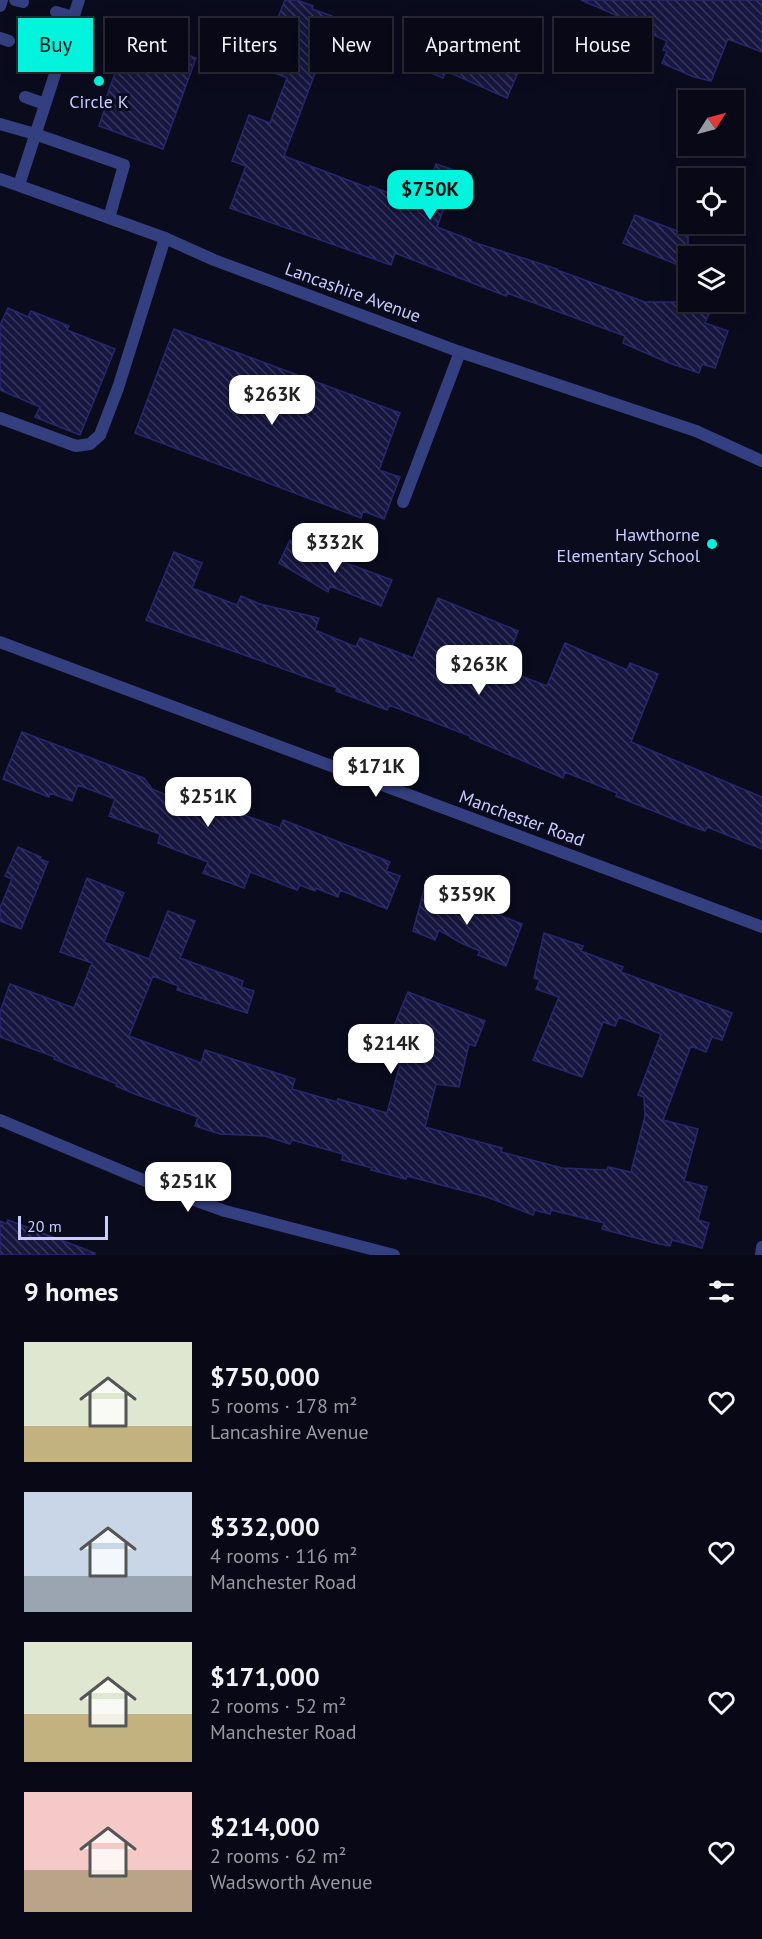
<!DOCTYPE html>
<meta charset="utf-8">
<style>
:root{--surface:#080816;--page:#161623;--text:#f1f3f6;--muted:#989aa1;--line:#292935;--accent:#00f3dc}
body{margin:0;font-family:"PT Sans",sans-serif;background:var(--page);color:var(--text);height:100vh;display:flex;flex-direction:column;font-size:22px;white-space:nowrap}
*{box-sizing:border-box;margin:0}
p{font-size:20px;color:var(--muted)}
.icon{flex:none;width:33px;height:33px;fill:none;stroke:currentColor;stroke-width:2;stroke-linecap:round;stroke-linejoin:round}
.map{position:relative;height:1255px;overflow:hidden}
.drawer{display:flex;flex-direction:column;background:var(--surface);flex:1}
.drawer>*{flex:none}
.top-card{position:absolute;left:18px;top:18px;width:726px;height:54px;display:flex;gap:12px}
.needle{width:39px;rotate:54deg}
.controls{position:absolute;left:678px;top:90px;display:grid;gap:12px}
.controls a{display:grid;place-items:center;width:66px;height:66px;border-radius:0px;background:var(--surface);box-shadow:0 3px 15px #0003,0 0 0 2px var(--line);font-size:30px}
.scale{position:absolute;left:18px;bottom:15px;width:90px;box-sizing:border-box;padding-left:6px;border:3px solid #c8ccff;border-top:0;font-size:16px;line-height:21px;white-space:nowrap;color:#c8ccff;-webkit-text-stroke:4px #0b0b1e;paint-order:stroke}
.price{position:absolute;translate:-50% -51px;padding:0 14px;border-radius:12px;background:#fff;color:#222;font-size:20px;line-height:39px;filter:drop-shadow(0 2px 3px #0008)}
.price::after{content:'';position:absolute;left:50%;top:36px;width:18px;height:14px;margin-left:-9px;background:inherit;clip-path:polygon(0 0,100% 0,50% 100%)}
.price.on{background:var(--accent);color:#111}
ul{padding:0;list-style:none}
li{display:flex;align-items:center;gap:18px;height:150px;padding:0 24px}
li span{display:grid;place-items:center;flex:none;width:168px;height:120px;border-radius:0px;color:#555}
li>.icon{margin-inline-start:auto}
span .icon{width:72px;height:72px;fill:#fffc;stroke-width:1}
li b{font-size:26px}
h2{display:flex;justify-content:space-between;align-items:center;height:72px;padding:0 24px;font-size:26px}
.pill{padding:0 21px;border-radius:0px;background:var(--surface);box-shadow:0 3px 15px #0003,0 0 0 2px var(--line);font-size:21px;line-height:54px}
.pill.on{background:var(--accent);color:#111}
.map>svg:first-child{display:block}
.building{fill:url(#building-back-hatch);stroke:#27276d;stroke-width:1.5}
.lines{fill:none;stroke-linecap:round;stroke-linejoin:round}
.lane{stroke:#343f7f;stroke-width:12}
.street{stroke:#343f7f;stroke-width:12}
.poi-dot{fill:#00f3dc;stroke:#0b0b1e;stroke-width:2}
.labels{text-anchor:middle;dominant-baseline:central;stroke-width:6;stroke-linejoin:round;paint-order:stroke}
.poi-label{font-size:18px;fill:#c8ccff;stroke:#0b0b1e}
.street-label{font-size:18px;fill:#c8ccff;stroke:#0b0b1e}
</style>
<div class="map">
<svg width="762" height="1255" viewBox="0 0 762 1255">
<defs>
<pattern id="building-back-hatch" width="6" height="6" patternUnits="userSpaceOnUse" patternTransform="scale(1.5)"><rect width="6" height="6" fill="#171640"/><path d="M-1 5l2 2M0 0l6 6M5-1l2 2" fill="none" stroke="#37375d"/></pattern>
</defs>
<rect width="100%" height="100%" fill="#0b0b1e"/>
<path class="building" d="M285 0H297L313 6 312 9 332 16 311 71 315 73 284 156 369 188 370 186 421 205 436 164 457 171 437 227 471 240 470 241 557 269V270L645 302H714L705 323 728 331 715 368 702 364 699 373 669 363 623 343 625 336 507 293 506 296 395 253 391 265 230 208 246 166 232 161 249 115 270 123 287 78 265 69 280 27 275 25Z
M581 0H762V52L728 39 711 81 694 77 662 63 667 51 663 50 667 41 653 35 655 32Z
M446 22 491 49 522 63 507 98 446 71 443 78 422 69 433 41 438 44Z
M133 35 196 58 163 149 99 126 104 111 102 110 124 48 127 50Z
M635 215 688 235V269L623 243Z
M8 308 28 317 31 311 69 326 67 330 115 349 80 435 35 417 40 407 0 390V325Z
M174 329 400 413 379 470 400 477 384 519 363 511 361 518 135 433Z
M290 540 319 553 392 580 381 606 330 586 328 592 279 563Z
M174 552 202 563 192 588 237 605 241 596 260 604 319 618 315 630 356 647 360 638 413 658 438 598 518 631 503 669 547 686 565 643 627 670 630 663 658 674 631 742 762 797V849L707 827 705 831 688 825 616 796 617 793 565 772 563 778 470 738V736L389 705 387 710 336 691 337 688 146 620Z
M22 732 144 778 152 789 181 801 184 793 280 828 283 820 390 862 386 871 400 876 387 909 340 890 338 897 316 888 315 891 300 885 297 890 250 872 244 888 203 873 208 862 158 843 160 834 109 816 115 799 78 785 72 801 50 793 49 797 3 779Z
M18 847 41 857 40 859 48 862 21 929 0 921V908L12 879 5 876Z
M87 878 124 893 104 942 149 959 168 911 195 921 180 958 243 981 241 987 254 991 247 1013 177 990 178 986 153 976 129 1036 201 1063 205 1050 295 1079 292 1089 337 1102 338 1099 387 1113 400 1064 378 1059 386 1032 391 1033 408 992 485 1021 475 1046 469 1044 459 1087 436 1084 425 1127 502 1148 501 1152 562 1168 607 1170 608 1167 631 1172 645 1116 644 1097 638 1095 661 1034 619 1017 615 1026 603 1022 582 1077 533 1060 559 997 536 989 540 980 534 978 544 933 583 946 581 951 623 967 621 972 732 1013 722 1040 712 1037 706 1052 691 1046 663 1120 698 1129 684 1181 707 1187 698 1220 709 1223 702 1248 672 1240 670 1246 659 1244 602 1229 604 1223 551 1210 550 1214 535 1210 533 1215 487 1197 407 1176 406 1179 371 1170 372 1168 342 1160 343 1154 292 1140 290 1144 265 1136 220 1134 195 1126 198 1117 135 1094 116 1086 117 1084 54 1059 55 1057 0 1037V1012L10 984 74 1008 92 963 60 952Z
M425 886 473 908 474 905 522 924 506 966 478 955 480 951 461 943 439 930 435 940 413 931Z
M8 1220 95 1253V1255H0V1221L6 1224Z"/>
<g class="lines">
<path class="lane" d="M15 0 23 2
M0 6 2 0
M56 12 73 17
M0 38 9 41
M41 52 60 59
M25 97 45 104
M0 124 35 134 124 165 109 218
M19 185 79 0
M0 418 76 446 90 444 100 435 118 388 165 238
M696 431 762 461
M403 502 460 352"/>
<path class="street" d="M0 179 165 238 214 260 460 352 696 431
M0 642 762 927
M0 1120 172 1192 225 1211 394 1255
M761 1255 762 1247"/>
</g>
<g class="poi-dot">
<circle cx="99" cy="81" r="6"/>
<circle cx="712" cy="544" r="6"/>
</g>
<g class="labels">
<g class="poi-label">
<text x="99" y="101">Circle K</text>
<text x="700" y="534" text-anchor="end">Hawthorne<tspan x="700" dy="21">Elementary School</tspan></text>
</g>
<g class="street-label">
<text transform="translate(353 292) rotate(20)">Lancashire Avenue</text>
<text transform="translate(522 818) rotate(20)">Manchester Road</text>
</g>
</g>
</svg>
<div class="controls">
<a><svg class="needle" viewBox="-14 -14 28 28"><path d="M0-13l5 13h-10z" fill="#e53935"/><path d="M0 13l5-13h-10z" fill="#989aa1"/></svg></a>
<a><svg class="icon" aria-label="locate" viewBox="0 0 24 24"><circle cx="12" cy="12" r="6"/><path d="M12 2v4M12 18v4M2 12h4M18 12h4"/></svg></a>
<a><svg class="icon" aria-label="layers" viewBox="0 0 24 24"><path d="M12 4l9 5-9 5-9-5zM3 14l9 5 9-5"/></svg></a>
</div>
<div class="scale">20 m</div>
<b class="price on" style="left:430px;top:221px">$750K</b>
<b class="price" style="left:272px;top:426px">$263K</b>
<b class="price" style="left:335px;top:574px">$332K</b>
<b class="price" style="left:479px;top:696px">$263K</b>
<b class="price" style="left:376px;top:798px">$171K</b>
<b class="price" style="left:208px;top:828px">$251K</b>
<b class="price" style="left:467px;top:926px">$359K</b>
<b class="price" style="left:391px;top:1075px">$214K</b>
<b class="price" style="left:188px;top:1213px">$251K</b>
<div class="top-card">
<a class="pill on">Buy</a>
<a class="pill">Rent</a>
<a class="pill">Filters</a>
<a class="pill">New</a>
<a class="pill">Apartment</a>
<a class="pill">House</a>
</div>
</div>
<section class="drawer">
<h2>9 homes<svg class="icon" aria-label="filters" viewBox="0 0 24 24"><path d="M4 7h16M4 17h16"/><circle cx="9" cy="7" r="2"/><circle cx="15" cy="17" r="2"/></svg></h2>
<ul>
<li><span style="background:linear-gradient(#dfe7d0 70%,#c2b280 0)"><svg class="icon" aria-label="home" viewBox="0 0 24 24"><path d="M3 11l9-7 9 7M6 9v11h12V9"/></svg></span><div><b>$750,000</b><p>5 rooms · 178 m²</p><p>Lancashire Avenue</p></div><svg class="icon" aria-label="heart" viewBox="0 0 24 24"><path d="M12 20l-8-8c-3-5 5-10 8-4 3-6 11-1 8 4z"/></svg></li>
<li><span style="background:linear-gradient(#c9d6e8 70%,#9aa5b1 0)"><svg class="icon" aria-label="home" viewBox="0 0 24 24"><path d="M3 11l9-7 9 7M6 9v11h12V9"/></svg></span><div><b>$332,000</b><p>4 rooms · 116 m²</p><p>Manchester Road</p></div><svg class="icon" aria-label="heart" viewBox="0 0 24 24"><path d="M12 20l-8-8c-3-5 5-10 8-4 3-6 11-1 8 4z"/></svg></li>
<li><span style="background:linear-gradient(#dfe7d0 60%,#c2b280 0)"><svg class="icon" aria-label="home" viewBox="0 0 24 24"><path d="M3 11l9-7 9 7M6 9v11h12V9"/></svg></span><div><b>$171,000</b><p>2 rooms · 52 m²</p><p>Manchester Road</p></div><svg class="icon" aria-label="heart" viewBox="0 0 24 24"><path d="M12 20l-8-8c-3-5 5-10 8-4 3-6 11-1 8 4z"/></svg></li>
<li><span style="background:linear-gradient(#f6c9c9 65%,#b9a48a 0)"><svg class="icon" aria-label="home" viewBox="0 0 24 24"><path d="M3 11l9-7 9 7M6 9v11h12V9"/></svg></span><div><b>$214,000</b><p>2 rooms · 62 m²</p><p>Wadsworth Avenue</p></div><svg class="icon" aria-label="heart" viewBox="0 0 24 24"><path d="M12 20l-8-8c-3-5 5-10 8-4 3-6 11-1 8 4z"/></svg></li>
</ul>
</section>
